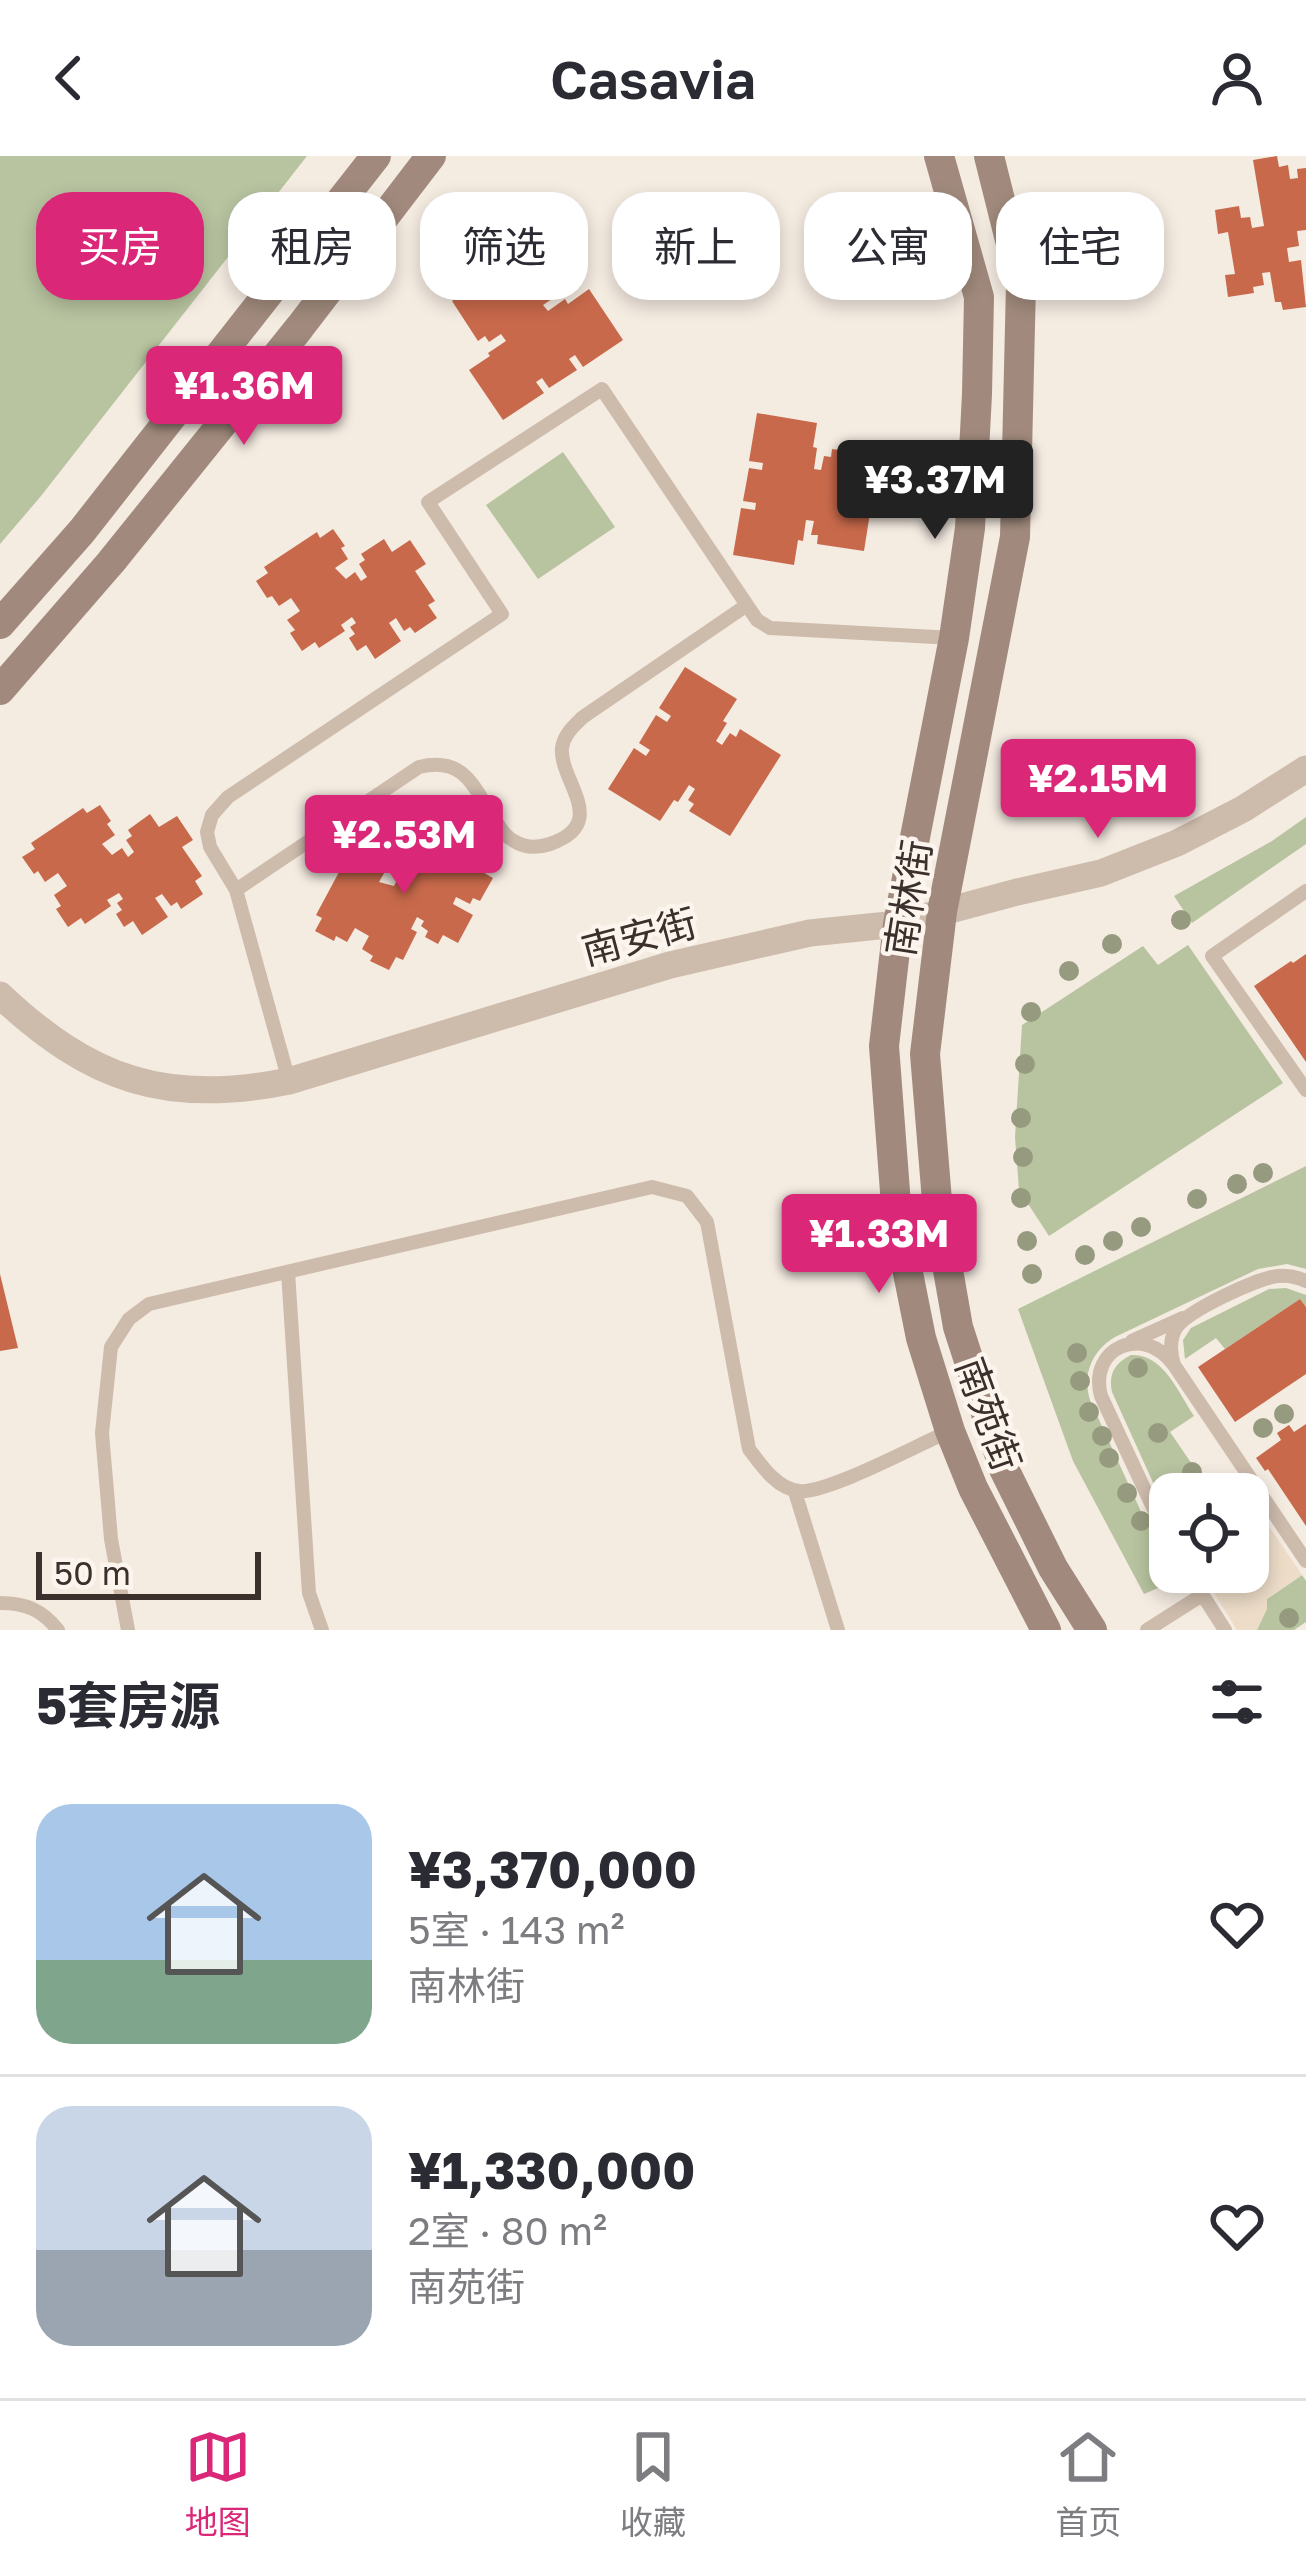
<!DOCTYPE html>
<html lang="zh">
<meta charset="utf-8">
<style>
:root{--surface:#fff;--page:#f2f2f3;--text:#2b2b33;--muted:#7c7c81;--line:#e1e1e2;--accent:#db2777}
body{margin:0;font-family:"Golos Text","Noto Sans SC",sans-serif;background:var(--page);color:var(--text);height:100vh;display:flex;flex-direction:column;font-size:45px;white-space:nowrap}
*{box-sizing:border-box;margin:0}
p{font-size:39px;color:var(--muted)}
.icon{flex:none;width:66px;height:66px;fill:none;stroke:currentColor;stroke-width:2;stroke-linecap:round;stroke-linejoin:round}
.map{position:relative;height:1474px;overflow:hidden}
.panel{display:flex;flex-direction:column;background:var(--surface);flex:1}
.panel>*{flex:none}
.banner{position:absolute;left:36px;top:36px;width:1236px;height:108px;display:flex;gap:24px}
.controls{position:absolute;left:1149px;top:1317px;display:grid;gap:24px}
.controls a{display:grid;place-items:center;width:120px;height:120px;border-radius:24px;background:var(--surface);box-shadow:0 6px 18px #0003;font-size:60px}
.scale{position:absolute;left:36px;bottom:30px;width:225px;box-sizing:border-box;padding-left:12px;border:6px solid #3b302b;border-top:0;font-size:33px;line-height:42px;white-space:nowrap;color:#3b302b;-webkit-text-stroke:9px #fbf5ee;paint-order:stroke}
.price{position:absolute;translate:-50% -102px;padding:0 27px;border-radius:12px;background:var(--accent);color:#fff;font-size:39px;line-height:78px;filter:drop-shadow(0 3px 6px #0008)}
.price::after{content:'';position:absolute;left:50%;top:72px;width:36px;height:27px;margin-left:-18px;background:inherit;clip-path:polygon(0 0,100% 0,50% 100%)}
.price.selected{background:#222;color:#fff}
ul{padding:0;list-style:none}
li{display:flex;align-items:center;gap:36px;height:300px;padding:0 36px}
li+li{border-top:3px solid var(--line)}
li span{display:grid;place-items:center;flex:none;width:336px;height:240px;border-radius:36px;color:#555}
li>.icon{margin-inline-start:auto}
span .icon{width:144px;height:144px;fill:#fffc;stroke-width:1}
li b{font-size:51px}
h2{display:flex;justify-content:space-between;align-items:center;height:144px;padding:0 36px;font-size:51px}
.tag{padding:0 42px;border-radius:36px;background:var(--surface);box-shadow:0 6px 18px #0003;font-size:42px;line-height:108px}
.tag.selected{background:var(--accent);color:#fff}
header{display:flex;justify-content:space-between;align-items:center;height:156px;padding:0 36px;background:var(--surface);font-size:54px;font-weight:600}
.dock{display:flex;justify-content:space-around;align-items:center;height:168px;border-top:3px solid var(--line);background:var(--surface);font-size:33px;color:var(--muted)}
.dock a{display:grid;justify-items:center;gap:6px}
.dock .selected{color:var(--accent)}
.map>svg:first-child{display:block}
.green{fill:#b8c4a0}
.plaza{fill:#ecdcc8}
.building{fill:#c8694b}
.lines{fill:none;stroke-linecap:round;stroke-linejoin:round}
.lane{stroke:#cdbbac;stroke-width:14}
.street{stroke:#cdbbac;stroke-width:27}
.secondary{stroke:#a18a7d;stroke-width:30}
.tree{fill:#969b7f}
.labels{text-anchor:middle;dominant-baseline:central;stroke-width:9;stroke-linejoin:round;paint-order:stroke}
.street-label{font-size:39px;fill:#3b302b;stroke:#fbf5ee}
</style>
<header><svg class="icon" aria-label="back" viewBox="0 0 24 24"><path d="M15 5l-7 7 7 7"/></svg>Casavia<svg class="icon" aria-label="person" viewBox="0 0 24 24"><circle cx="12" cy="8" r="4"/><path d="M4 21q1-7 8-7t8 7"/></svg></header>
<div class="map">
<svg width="1306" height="1474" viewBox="0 0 1306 1474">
<rect width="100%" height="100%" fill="#f4ebe1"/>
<path class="green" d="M0 0H307L41 340 0 388Z
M563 296 615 371 538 423 486 349Z
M1306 661V688L1192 767 1174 740 1272 685Z
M1188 789 1283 927 1049 1080 1019 1034 1015 981 1022 869 1143 790 1158 809Z
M1306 1010V1113L1287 1108 1258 1113 1115 1181C1092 1195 1082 1218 1090 1244L1170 1419 1164 1424 1165 1429 1144 1438 1073 1305 1018 1153Z
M1286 1132 1306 1139V1151L1300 1143 1225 1193 1216 1182 1185 1203 1183 1184 1191 1172 1269 1133Z
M1131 1199C1163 1197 1178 1236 1194 1260L1170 1276 1209 1333 1233 1317 1247 1338H1170V1364L1112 1236C1108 1218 1115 1207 1131 1199Z
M1302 1419 1306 1425V1466L1294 1474H1257L1266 1453 1267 1443Z"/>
<path class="plaza" d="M1256 1351 1302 1419 1267 1443V1453L1257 1474H1237L1201 1416H1248V1356Z"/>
<path class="building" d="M1277 0 1279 11 1288 9 1290 23 1298 22 1297 13 1306 12V74L1297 75 1299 90 1287 92 1289 106 1301 104 1306 151 1283 154 1281 146H1275L1270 116 1262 117 1264 129 1253 131 1254 137 1228 141 1225 119 1235 118 1228 76 1218 78 1215 54 1239 50 1241 62 1250 61 1252 72 1264 70 1253 4Z
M531 91 558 131 551 136 555 141 543 149 548 155 565 143 568 148 589 133 623 184 583 211 575 199 569 203 577 214 549 232 542 222 536 226 544 237 503 264 469 214 490 200 488 197 506 185 501 178 489 186 485 180 478 185 452 145Z
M757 257 817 267 813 291 817 292 814 313 821 314 824 300 831 301 832 293 879 300 864 395 817 388 818 379H811L814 365 806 364 803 385 798 384 794 409 733 399 741 352 755 354 756 347 743 345 749 312 762 314 763 307 749 305Z
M333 373 345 390 341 392 348 403 335 412 346 423 355 416 361 425 367 421 359 408 365 404 361 398 384 383 392 396 410 384 426 408 415 415 435 445 428 449 437 462 415 477 410 471 404 475 396 462 389 467 401 485 375 503 366 489 357 495 349 482 355 478 350 471 356 467 352 461 341 469 345 475 319 492 315 486 302 495 290 477 295 474 287 464 300 455 291 442 279 450 272 440 267 442 256 425 268 417 264 411 317 376 320 382Z
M685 511 737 543 723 565 727 567 716 585 722 589 730 577 736 581 740 573 781 599 730 680 689 655 694 648 688 644 695 633 689 629 678 646 674 644 660 665 608 633 634 592 646 600 650 594 639 587 656 559 667 566 671 560 659 552Z
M100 649 111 665 107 668 115 679 102 688 112 699 122 692 128 701 134 696 126 684 132 680 128 674 150 658 159 671 177 660 193 684 182 691 202 720 195 725 203 738 181 753 177 746 171 750 162 738 155 742 168 761 142 779 133 765 124 771 116 758 122 754 117 747 123 743 119 737 107 744 111 750 85 768 81 762 68 771 56 753 61 750 54 739 67 730 58 717 45 726 38 715 34 718 22 701 35 693 31 687 83 652 87 657Z
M432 666 457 679 452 691 483 708 479 714 493 722 480 745 473 742 470 748 456 741 453 748 473 759 458 787 443 779 438 788 425 781 428 775 421 770 424 765 417 761 411 773 417 776 403 804 396 801 389 814 370 805 373 800 362 793 369 780 355 772 347 786 336 780 334 785 315 775 322 762 316 759 346 703 352 706 359 692 377 702 375 706 387 712 379 726 394 730 399 720 408 725 412 718 399 711 402 705 396 701 408 677 422 684Z
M1306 798V906L1254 830 1291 805 1293 807Z
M0 1118 18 1192 0 1195Z
M1300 1143 1306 1151V1218L1235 1266 1198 1211Z
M1306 1268V1370L1268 1313 1265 1315 1256 1302 1281 1284 1277 1277 1289 1269 1294 1276Z"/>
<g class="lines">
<path class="lane" d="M236 734 419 611C465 600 473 631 495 664 501 672 504 680 514 685 525 692 538 692 550 688 611 667 559 625 562 592 564 578 574 570 583 561L747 449
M1306 735 1212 800 1306 934
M289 925 236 734 210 691 207 676 212 659 228 641 502 458 428 346 602 233 757 464 770 472 953 482
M288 1116 309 1437 322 1474
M1306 1125C1297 1121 1288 1119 1278 1120 1257 1122 1187 1155 1176 1172 1169 1184 1170 1196 1174 1209L1306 1405
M1132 1185 1183 1162
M795 1336 838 1474
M1170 1388 1101 1240C1088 1191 1144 1168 1173 1208
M1188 1416 1225 1474
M0 1447C26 1447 42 1454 58 1474
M128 1474 111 1383 102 1277 111 1191 129 1163 149 1148 652 1031 687 1040 707 1066 749 1293C761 1309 777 1333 799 1335 827 1338 919 1288 950 1275
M1147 1474 1202 1439"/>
<path class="street" d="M0 839C90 924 167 950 289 925L670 809 810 777 898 768 1017 736 1101 717 1177 687 1243 653 1306 613"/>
<path class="secondary" d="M939 0 979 141 977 238 970 372 954 482 898 768 884 890 897 1062 921 1182 950 1275 973 1332 1046 1474
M989 0 1021 128 1015 381 942 756 925 898 938 1057 958 1171 1004 1313 1053 1412 1092 1474
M0 468 82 375 376 0
M0 534 111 406 300 171 431 0"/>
</g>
<g class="tree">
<circle cx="1181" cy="764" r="10"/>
<circle cx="1112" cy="788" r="10"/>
<circle cx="1069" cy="815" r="10"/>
<circle cx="1031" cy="856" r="10"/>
<circle cx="1025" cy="908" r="10"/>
<circle cx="1021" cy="962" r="10"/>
<circle cx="1023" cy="1001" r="10"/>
<circle cx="1263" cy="1017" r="10"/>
<circle cx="1237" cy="1028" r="10"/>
<circle cx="1021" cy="1042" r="10"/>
<circle cx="1197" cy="1043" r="10"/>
<circle cx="1141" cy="1071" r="10"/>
<circle cx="1027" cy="1085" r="10"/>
<circle cx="1113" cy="1085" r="10"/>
<circle cx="1085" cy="1099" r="10"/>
<circle cx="1032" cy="1118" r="10"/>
<circle cx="1077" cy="1197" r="10"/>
<circle cx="1138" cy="1212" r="10"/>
<circle cx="1080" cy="1225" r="10"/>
<circle cx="1089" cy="1256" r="10"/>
<circle cx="1284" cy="1258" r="10"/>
<circle cx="1263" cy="1272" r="10"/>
<circle cx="1158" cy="1277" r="10"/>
<circle cx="1102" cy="1280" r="10"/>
<circle cx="1109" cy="1302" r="10"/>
<circle cx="1192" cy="1316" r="10"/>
<circle cx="1127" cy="1337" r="10"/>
<circle cx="1141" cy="1365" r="10"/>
<circle cx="1289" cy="1462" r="10"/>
</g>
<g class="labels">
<g class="street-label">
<text transform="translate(908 742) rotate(-81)">南林街</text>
<text transform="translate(639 780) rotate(-15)">南安街</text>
<text transform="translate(989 1258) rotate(70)">南苑街</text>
</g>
</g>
</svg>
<div class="controls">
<a><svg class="icon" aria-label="locate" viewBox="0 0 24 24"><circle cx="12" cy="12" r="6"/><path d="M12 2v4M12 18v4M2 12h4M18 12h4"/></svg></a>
</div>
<div class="scale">50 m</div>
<b class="price" style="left:244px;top:292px">¥1.36M</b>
<b class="price selected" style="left:935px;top:386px">¥3.37M</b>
<b class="price" style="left:1098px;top:685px">¥2.15M</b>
<b class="price" style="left:404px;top:741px">¥2.53M</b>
<b class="price" style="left:879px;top:1140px">¥1.33M</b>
<div class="banner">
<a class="tag selected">买房</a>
<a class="tag">租房</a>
<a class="tag">筛选</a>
<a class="tag">新上</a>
<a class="tag">公寓</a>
<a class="tag">住宅</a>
</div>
</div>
<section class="panel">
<h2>5套房源<svg class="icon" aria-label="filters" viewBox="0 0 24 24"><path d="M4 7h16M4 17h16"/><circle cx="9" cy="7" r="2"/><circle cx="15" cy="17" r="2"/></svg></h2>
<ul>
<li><span style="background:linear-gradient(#a9c7e8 65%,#7fa58c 0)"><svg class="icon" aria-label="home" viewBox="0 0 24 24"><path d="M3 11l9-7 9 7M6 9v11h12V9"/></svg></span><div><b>¥3,370,000</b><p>5室 · 143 m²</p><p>南林街</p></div><svg class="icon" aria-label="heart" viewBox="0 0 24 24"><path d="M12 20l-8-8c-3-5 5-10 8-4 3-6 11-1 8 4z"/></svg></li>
<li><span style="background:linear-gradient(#c9d6e8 60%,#9aa5b1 0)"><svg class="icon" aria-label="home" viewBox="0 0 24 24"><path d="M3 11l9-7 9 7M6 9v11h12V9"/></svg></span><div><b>¥1,330,000</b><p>2室 · 80 m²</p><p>南苑街</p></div><svg class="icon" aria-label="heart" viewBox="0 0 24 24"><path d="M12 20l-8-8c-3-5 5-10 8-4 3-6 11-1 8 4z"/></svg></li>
</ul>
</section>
<nav class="dock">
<a class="selected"><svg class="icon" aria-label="map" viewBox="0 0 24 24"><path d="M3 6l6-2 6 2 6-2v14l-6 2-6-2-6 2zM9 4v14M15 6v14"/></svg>地图</a>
<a><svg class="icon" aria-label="saved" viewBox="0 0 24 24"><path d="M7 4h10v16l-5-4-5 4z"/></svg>收藏</a>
<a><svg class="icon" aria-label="home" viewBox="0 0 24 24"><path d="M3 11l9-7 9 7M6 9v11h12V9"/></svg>首页</a>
</nav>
